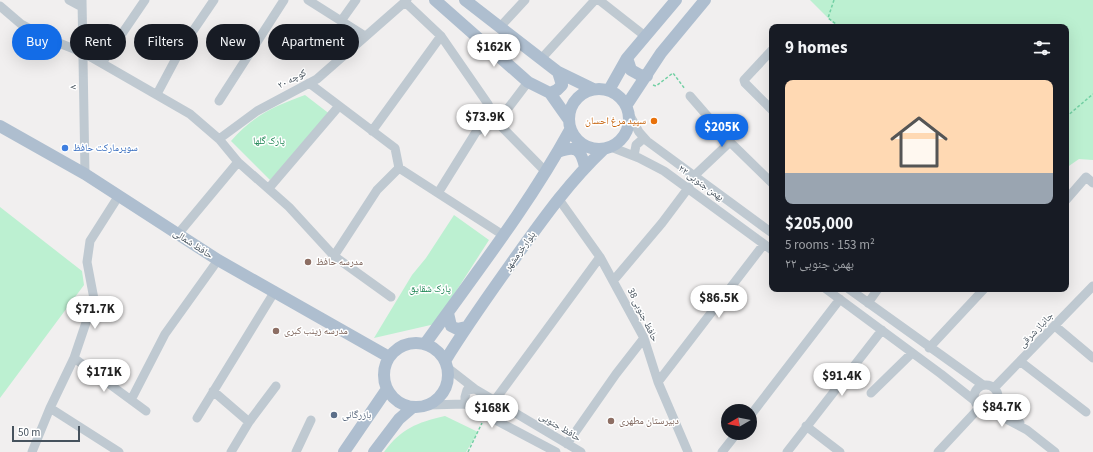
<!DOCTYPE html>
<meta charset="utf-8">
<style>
:root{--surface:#171b24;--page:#20242c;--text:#f1f3f6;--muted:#9ea1a6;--accent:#136ce7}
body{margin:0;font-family:"Source Sans 3","Noto Naskh Arabic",sans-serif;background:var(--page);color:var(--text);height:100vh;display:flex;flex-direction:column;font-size:15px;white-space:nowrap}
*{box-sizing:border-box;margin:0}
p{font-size:13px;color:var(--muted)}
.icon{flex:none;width:22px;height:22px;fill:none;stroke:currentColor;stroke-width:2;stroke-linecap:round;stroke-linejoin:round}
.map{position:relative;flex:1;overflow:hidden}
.drawer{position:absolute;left:769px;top:24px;width:300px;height:268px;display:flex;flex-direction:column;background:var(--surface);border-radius:8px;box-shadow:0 4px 16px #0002}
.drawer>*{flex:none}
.hud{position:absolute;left:12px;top:24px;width:380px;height:36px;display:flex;gap:8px}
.needle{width:26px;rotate:260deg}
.fabs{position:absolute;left:721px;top:404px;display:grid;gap:8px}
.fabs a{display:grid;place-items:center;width:36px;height:36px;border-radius:50%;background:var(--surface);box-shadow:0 4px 16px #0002;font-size:20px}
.scale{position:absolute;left:12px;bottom:10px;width:68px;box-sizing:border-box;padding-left:4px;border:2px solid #46525d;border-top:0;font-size:11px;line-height:14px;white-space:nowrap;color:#46525d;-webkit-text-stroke:3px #fff;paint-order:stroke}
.price{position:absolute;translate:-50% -34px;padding:0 9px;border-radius:14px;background:#fff;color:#222;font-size:13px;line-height:26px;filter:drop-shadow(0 1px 2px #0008)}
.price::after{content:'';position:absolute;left:50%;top:24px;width:12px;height:9px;margin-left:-6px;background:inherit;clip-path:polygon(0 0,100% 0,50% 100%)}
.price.on{background:var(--accent);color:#fff}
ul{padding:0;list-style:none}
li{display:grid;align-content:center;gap:8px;height:212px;padding:0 16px}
li span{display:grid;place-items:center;height:124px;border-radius:8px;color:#555}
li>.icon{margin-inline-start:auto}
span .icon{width:72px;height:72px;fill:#fffc;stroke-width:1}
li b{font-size:17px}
h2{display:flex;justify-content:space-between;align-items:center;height:48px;padding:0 16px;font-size:17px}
.tag{padding:0 14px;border-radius:18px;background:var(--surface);box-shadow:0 4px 16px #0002;font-size:14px;line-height:36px}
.tag.on{background:var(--accent);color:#fff}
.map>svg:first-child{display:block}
.green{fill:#bcf0d1}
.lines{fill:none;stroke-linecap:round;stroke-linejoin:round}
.path{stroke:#73d0a4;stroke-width:1.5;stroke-dasharray:3 2;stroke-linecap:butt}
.minor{stroke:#bfc9d1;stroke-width:9}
.major{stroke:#aebecf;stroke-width:12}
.food-dot{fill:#e8710a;stroke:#fff;stroke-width:1.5}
.shop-dot{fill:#3f7fe0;stroke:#fff;stroke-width:1.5}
.education-dot{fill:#8d6e63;stroke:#fff;stroke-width:1.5}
.service-dot{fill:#5c6f8a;stroke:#fff;stroke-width:1.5}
.labels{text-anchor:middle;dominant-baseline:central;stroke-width:3;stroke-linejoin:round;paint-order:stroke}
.street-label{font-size:10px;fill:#46525d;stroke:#fff}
.food-label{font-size:10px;fill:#c56008;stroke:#fff;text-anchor:end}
.park-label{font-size:10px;fill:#14814d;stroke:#fff}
.shop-label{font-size:10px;fill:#366cbe;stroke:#fff;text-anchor:start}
.education-label{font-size:10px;fill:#785e54;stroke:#fff;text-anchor:start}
.service-label{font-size:10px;fill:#4e5e75;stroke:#fff;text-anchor:start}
</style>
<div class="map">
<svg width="1093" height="452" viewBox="0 0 1093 452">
<rect width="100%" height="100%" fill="#f1efef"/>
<path class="green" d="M810 0H1093V160L1079 159 1066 168V27H837Z
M305 95 331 115 270 180 231 141C253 116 274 106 305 95Z
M0 207 82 271 84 285 0 398Z
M454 215 489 240 435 324 374 338 412 275 426 258Z
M445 416 478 432 466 452H384C402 428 416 423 445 416Z"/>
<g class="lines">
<path class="path" d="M834 0 828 18 840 27
M653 85 656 86 673 73 685 89
M1066 117 1093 94
M468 452 482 423"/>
<path class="minor" d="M69 0 82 7
M82 0 85 174
M308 0 365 36
M599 0 645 36
M405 2 441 36 488 104 495 120 545 171
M0 6 21 24 49 39 84 53 190 114 219 139 238 162 289 207 334 256 391 297
M341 21 356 0
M500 27 525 0
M772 50 744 80 745 83 772 110
M541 59 595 0
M102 63 145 0
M309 83 395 148 399 168 503 235
M157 94 182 47 214 0
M690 96 730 142 772 183
M219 101 284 0
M628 112 639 132 647 141 772 233
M372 131 441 36
M219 139 257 111 317 79 407 0
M611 147 639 158 664 171 772 250
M634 156 636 145 644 138
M694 176 730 142
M269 188 339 106
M438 193 476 132 495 120 509 107 528 82
M558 198 600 257 644 338 658 382 688 452
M1066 200 1086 177 1093 183
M178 234 238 162
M334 256 377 190 399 168
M613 281 662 223 689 187
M826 289 941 374 975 401
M849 289 983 385
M868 303 878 289
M1055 326 1093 358
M929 348 984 289
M74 358 146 411
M1021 362 1086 412
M448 368 475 389 581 452
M658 382 764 244
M974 397a12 12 0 1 1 24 0a12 12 0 1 1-24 0Z
M994 388 1093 286
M213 391 249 422
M871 393 912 353
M998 398 1020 423
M131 400 165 334 218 260
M495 400 600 257
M465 404V397L467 390 475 389
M428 405 465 404 556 452
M50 408 119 452
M987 409 1027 430 1055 452
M750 416 840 299
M197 418 275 291
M806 426 840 452
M567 444 616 374 644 338
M32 452 50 408 74 358 94 299 87 262 90 241 118 197
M231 452 249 422 276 386
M296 452 311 420
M722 452 737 433
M787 452 882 330
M938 452 980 407"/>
<path class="major" d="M435 0 528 82 550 93 569 120
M465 0 558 72 593 89
M627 58 631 70 640 75 647 76
M569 119a30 30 0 1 1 60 0a30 30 0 1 1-60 0Z
M609 90 627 58 676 0
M550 93 557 90 562 85 558 72
M626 106 661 53 705 0
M0 126 85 174 218 260 389 357
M558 152C576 145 581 149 585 167
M448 313 451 326 457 329 466 327
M384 375a32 32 0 1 1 64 0a32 32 0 1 1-64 0Z
M425 344C475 274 529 205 570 130
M445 361C467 325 491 292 515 258 543 219 569 182 604 149
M344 452 387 389
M374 452 399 419 413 407"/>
</g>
<circle class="food-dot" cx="654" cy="121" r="4"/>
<circle class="shop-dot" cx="65" cy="148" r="4"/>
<g class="education-dot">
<circle cx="308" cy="262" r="4"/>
<circle cx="276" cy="331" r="4"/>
<circle cx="611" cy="421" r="4"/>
</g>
<circle class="service-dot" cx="334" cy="415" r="4"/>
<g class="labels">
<g class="street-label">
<text transform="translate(292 79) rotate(-28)">کوچه ۲۰</text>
<text transform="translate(73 87) rotate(-91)">۸</text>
<text transform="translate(701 183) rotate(36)">۲۲ بهمن جنوبی</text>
<text transform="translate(193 244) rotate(33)">حافظ شمالی</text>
<text transform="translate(520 251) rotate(-54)">بلوارخرمشهر</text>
<text transform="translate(643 315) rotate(64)">حافظ جنوبی 38</text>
<text transform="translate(1036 330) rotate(-46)">جانباز شرقی</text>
<text transform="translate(560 427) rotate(31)">حافظ جنوبی</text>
</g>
<g class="food-label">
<text x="646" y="121">سپید مرغ احسان</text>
</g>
<g class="park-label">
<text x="269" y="141">پارک گلها</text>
<text x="430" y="289">پارک شقایق</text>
</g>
<g class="shop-label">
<text x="73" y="148">سوپرمارکت حافظ</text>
</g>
<g class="education-label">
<text x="316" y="262">مدرسه حافظ</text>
<text x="284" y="331">مدرسه زینب کبری</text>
<text x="619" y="421">دبیرستان مطهری</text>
</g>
<g class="service-label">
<text x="342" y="415">بازرگانی</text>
</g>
</g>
</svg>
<div class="fabs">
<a><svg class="needle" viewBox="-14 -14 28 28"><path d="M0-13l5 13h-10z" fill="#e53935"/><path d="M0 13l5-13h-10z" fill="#9ea1a6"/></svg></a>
</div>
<div class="scale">50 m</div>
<b class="price" style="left:494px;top:68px">$162K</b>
<b class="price" style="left:485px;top:138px">$73.9K</b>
<b class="price on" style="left:722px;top:148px">$205K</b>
<b class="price" style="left:719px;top:319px">$86.5K</b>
<b class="price" style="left:95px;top:330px">$71.7K</b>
<b class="price" style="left:104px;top:393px">$171K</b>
<b class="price" style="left:842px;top:397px">$91.4K</b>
<b class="price" style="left:1002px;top:428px">$84.7K</b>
<b class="price" style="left:492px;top:429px">$168K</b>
<div class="hud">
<a class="tag on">Buy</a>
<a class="tag">Rent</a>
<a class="tag">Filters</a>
<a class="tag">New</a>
<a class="tag">Apartment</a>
</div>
<section class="drawer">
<h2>9 homes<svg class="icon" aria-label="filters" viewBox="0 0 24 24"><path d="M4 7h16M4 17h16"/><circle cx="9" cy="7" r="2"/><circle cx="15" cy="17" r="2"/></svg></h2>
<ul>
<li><span style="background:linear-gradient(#ffd9b3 75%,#9aa5b1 0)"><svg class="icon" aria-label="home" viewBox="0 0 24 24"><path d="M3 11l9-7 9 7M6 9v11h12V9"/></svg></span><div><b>$205,000</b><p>5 rooms · 153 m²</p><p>۲۲ بهمن جنوبی</p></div></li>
</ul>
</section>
</div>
